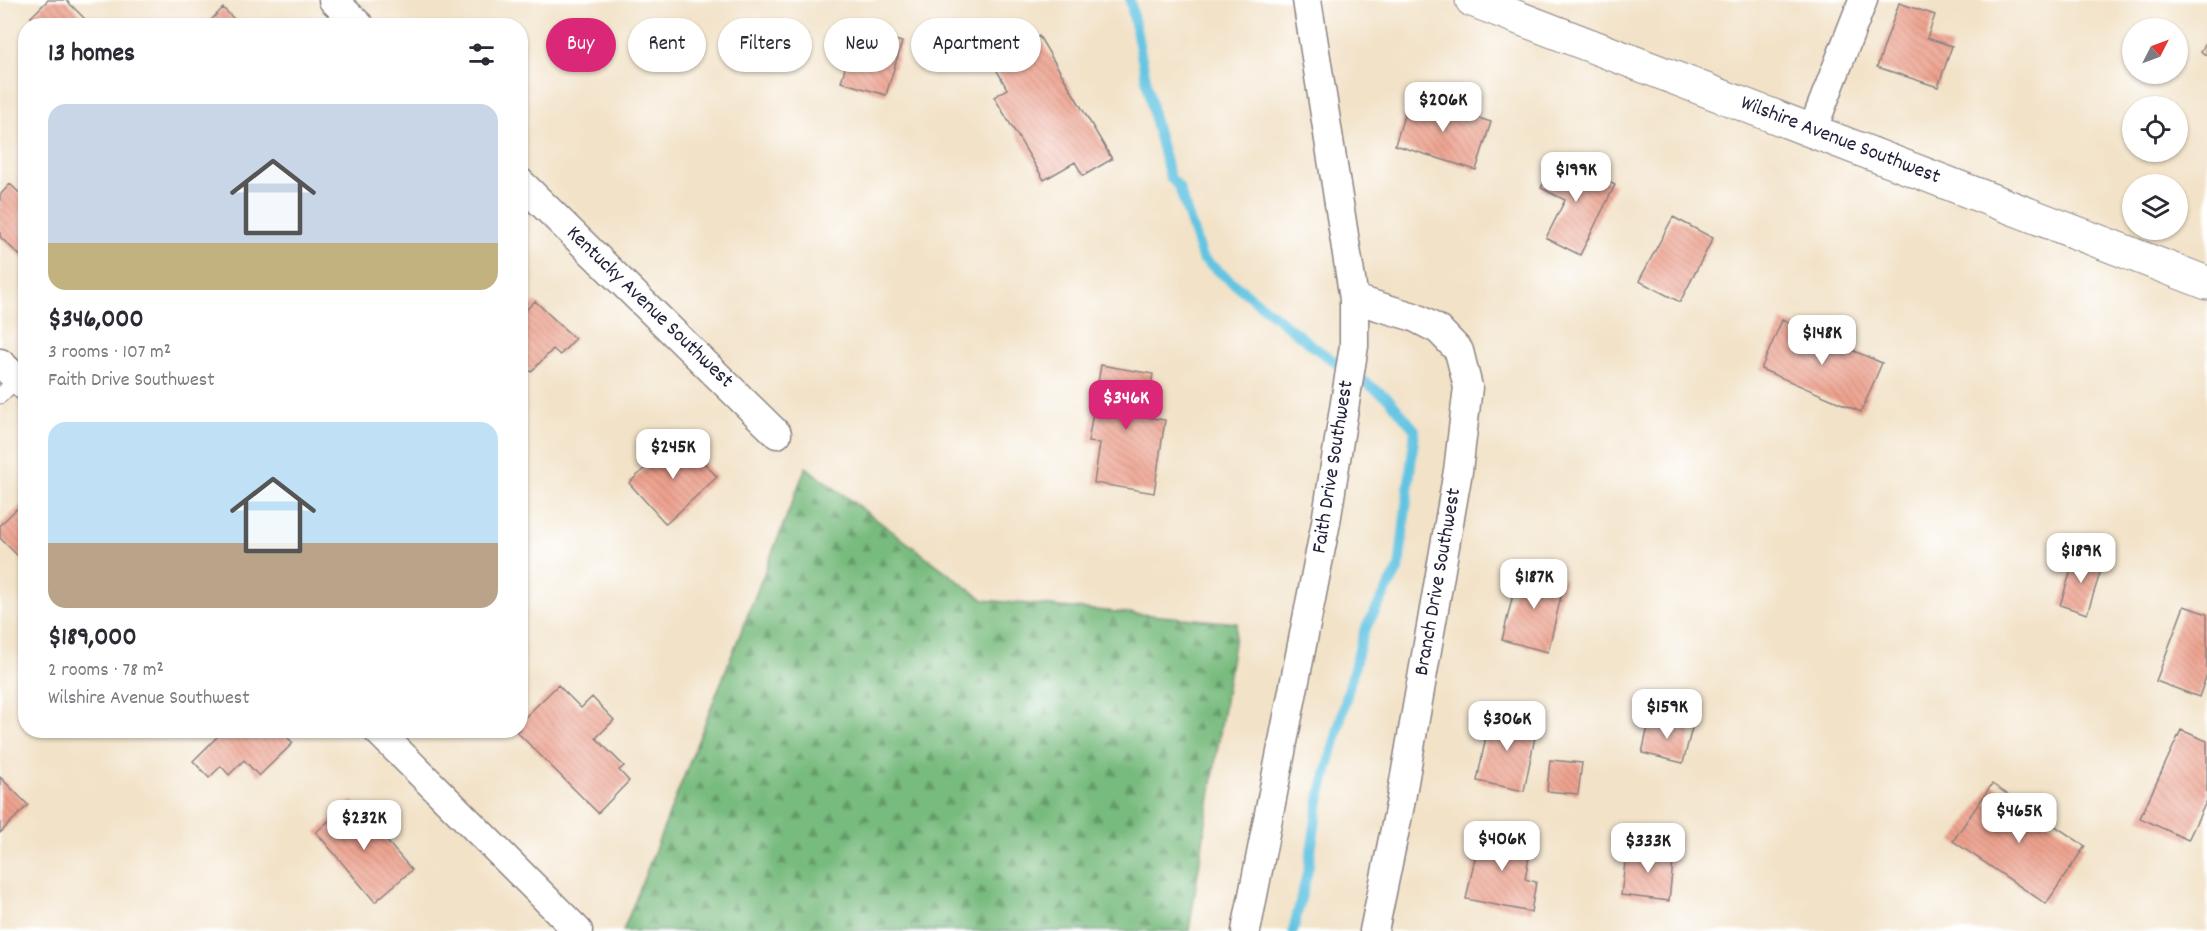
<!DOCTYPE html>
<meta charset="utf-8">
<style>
:root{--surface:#fff;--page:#f2f2f3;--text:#2b2b33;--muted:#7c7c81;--accent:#db2777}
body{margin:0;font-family:Dekko,sans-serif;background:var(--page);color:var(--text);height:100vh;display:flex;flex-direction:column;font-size:22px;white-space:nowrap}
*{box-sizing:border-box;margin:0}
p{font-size:20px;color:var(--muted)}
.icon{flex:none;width:33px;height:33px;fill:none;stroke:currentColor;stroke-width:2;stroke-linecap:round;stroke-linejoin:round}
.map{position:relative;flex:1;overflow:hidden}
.side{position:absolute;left:18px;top:18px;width:510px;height:720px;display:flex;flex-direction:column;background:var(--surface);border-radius:24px;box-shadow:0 2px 4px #0004}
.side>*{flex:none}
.hud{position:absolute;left:546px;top:18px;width:570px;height:54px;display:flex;gap:12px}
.needle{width:39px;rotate:48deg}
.controls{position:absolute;left:2122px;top:18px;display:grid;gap:12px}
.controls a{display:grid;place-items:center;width:66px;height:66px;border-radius:50%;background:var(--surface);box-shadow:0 2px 4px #0004;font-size:30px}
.price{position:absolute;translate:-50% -51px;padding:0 14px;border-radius:12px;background:#fff;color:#222;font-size:20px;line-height:39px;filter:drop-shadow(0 2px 3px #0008)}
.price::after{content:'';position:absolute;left:50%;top:36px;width:18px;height:14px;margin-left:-9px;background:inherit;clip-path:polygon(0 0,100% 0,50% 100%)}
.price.active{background:var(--accent);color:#fff}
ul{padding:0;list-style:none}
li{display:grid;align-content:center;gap:12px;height:318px;padding:0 30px}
li span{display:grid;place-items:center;height:186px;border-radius:18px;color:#555}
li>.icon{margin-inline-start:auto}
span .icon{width:108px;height:108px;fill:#fffc;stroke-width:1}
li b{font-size:26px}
h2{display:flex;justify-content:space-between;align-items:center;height:72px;padding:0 30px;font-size:26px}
.pill{padding:0 21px;border-radius:27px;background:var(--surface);box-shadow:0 2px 4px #0004;font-size:21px;line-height:54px}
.pill.active{background:var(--accent);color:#fff}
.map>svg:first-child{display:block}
.forest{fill:url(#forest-firs);stroke:#4d6e5c;stroke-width:1.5}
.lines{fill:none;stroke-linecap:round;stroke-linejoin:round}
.stream{stroke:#64c4e2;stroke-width:10}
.building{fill:url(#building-back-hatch)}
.lane-casing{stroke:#8a8281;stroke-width:17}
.street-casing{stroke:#8a8281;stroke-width:31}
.secondary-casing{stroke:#8a8281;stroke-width:35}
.lane{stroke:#fff;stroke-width:15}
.street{stroke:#fff;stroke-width:28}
.secondary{stroke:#fff;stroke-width:33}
.labels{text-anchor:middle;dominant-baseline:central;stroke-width:4.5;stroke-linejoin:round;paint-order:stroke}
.street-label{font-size:21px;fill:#22223b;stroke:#fff}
</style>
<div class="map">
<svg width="2207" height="931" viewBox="0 0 2207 931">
<defs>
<pattern id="forest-firs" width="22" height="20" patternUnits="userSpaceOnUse" patternTransform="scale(1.5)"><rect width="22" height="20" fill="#78bb7e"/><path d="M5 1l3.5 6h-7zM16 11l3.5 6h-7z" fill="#629868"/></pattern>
<pattern id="building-back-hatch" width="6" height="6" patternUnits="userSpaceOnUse" patternTransform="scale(1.5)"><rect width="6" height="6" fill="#eda18d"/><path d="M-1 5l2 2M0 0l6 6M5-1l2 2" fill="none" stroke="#cb8a7b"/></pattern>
</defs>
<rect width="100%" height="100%" fill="#fff"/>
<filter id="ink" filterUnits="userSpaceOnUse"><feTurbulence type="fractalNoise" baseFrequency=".0167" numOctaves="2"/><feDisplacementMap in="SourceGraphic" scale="12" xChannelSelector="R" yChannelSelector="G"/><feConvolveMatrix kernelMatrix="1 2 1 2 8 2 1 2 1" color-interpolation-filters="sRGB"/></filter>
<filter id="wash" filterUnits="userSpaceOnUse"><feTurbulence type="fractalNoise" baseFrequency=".008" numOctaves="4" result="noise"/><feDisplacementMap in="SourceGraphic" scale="24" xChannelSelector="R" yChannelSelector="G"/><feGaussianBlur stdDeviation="1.35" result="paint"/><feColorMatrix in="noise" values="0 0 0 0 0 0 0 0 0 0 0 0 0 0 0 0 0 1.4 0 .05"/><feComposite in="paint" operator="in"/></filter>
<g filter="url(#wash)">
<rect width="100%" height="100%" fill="#f2e2c7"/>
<path class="forest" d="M806 467 984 600 1237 623 1189 931H623Z"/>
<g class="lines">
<path class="stream" d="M1130 0 1154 118 1170 177 1179 187 1202 258 1315 348 1388 398 1415 430 1399 568 1364 631 1319 801 1308 870 1293 931"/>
</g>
<g id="blocks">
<path class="building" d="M48 0H66L88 22 85 26H39L31 17Z
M1899 3 1935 15 1927 38 1952 46 1938 87 1877 67Z
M223 8 241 26H205Z
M856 29 902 42 886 95 841 82Z
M1039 36 1112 159 1083 176 1075 162 1044 180 994 97 1007 89 993 63Z
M2207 40V55L2201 52Z
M1410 96 1491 122 1476 170 1395 145Z
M1557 156 1615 185 1580 255 1546 238 1565 200 1541 188Z
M10 184 26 199V261L0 237V195Z
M1673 217 1713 238 1680 302 1639 281Z
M535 301 575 339 560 355 553 349 531 372 520 362V316Z
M1782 320 1882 363 1861 412 1761 369Z
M1101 365 1153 374 1146 417 1165 420 1154 493 1094 483 1100 443 1088 442Z
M680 436 717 477 666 524 629 483Z
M26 500V564L0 538V525Z
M2076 555 2103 564 2087 614 2060 605Z
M1519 569 1565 579 1548 652 1502 640Z
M2184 606 2207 614V674L2199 697 2156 681Z
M558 685 581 708 592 697 614 720 596 738 624 766 619 770 629 781 598 813 515 730H520V722Z
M1491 712 1538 722 1524 791 1477 781Z
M1650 718 1692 728 1683 763 1642 753Z
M224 730H280L293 743 259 776 244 760 229 775 221 766 209 778 193 761Z
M2181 730 2207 741V800L2188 840 2140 818Z
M1550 760 1582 763 1578 794 1547 791Z
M0 777 28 805 0 833Z
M1992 784 2085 846 2046 904 1953 841Z
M352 801 412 870 375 902 316 832Z
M1481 830 1532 840 1525 879 1536 882 1531 912 1466 899Z
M1627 847 1674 852 1669 901 1621 895Z"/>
</g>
</g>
<g filter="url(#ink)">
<use href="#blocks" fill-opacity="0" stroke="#8a8281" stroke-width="1.5"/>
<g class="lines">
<g class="lane-casing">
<path id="lane" d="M0 396 17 379"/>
</g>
<g class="street-casing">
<path id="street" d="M333 0 360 26
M1812 131 1863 0
M520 182 777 434
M1354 299 1414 317 1439 330 1459 351 1468 387 1458 471 1400 805 1374 931
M0 363 26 387
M377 730 578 931
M1246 931 1326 522 1354 346V299L1307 0"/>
</g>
<g class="secondary-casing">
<path id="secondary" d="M1472 0 2207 283"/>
</g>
<use href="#lane" class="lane"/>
<use href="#street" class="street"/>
<use href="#secondary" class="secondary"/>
</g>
</g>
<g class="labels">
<g class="street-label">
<text transform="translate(1840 141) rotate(21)">Wilshire Avenue Southwest</text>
<text transform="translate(649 308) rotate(44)">Kentucky Avenue Southwest</text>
<text transform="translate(1334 467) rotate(-81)">Faith Drive Southwest</text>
<text transform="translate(1439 582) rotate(-80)">Branch Drive Southwest</text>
</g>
</g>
</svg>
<div class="controls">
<a><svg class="needle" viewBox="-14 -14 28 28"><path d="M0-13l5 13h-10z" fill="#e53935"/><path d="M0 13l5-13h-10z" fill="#7c7c81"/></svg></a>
<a><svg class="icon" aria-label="locate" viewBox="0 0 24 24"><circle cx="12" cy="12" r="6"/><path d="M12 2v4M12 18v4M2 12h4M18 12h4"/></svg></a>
<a><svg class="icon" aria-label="layers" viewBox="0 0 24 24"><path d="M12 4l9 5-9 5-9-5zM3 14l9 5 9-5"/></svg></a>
</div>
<b class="price" style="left:1443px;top:133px">$206K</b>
<b class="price" style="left:1576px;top:203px">$199K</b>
<b class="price" style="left:1822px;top:366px">$148K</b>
<b class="price active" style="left:1126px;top:431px">$346K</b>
<b class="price" style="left:673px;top:480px">$245K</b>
<b class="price" style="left:2081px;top:584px">$189K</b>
<b class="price" style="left:1534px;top:610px">$187K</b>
<b class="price" style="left:1667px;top:740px">$159K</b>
<b class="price" style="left:1507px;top:752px">$306K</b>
<b class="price" style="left:2019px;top:844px">$465K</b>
<b class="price" style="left:364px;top:851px">$232K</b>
<b class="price" style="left:1502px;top:872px">$406K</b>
<b class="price" style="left:1648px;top:874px">$333K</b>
<div class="hud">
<a class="pill active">Buy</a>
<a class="pill">Rent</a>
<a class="pill">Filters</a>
<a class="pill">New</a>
<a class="pill">Apartment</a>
</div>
<section class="side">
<h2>13 homes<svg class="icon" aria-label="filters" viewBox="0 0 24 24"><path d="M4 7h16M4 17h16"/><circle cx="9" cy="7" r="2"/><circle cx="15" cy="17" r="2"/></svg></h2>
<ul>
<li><span style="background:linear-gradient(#c9d6e8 75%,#c2b280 0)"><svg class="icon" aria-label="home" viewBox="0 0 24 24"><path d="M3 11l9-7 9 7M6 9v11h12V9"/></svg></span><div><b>$346,000</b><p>3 rooms · 107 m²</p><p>Faith Drive Southwest</p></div></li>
<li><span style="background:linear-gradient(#bfe0f5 65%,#b9a48a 0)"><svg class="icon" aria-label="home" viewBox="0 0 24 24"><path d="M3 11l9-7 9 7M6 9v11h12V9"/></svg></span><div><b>$189,000</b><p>2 rooms · 78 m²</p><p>Wilshire Avenue Southwest</p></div></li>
</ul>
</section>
</div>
